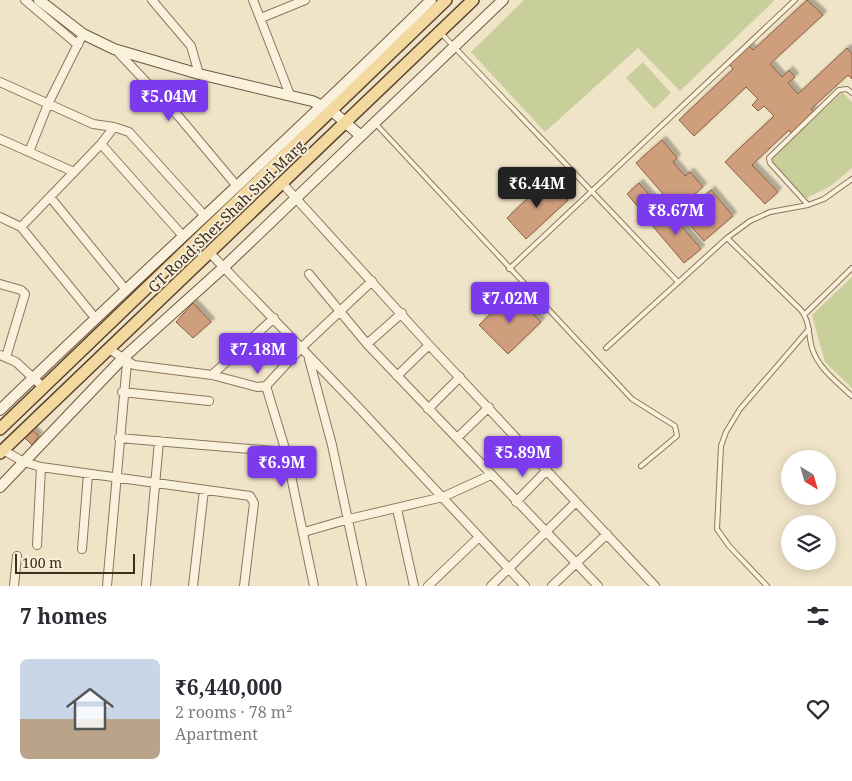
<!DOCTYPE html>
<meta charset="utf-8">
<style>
:root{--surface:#fff;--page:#f7f7f7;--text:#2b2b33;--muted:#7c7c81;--accent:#7c3aed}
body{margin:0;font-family:"Noto Serif",serif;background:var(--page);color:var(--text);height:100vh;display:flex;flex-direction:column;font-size:19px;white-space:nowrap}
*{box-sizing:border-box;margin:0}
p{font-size:16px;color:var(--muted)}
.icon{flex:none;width:28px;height:28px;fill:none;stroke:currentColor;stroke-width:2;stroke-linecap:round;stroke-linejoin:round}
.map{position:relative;height:586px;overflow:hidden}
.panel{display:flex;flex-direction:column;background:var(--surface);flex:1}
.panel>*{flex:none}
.needle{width:32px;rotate:143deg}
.controls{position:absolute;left:781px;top:450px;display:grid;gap:10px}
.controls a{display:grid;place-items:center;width:55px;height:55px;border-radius:50%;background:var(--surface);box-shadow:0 2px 12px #0003;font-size:25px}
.scale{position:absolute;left:15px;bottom:12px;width:120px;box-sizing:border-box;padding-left:5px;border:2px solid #3d2e20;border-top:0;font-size:14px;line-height:18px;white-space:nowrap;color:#3d2e20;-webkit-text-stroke:4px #f7eed8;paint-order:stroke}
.price{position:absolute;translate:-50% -42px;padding:0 11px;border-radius:5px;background:var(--accent);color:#fff;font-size:16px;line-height:32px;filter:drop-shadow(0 1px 2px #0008)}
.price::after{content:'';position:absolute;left:50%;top:30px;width:15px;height:11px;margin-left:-8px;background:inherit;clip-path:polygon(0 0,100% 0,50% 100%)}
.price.on{background:#222;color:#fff}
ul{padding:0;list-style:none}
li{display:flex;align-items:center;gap:15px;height:125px;padding:0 20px}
li span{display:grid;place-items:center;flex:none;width:140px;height:100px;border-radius:8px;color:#555}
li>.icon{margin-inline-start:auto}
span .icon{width:60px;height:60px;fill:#fffc;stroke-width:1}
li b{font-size:21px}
h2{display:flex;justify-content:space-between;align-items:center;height:60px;padding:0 20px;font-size:21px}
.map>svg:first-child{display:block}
.green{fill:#c9cf9b}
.building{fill:#cf9f7d;stroke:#8d5f41;filter:url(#shadow)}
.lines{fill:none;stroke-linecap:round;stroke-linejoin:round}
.service-casing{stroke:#8d765c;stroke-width:6}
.minor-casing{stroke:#8d765c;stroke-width:10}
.secondary-casing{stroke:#6f573f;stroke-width:12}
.primary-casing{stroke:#5b4430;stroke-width:14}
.service{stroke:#faf1dc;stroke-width:4}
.minor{stroke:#faf1dc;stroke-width:8}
.secondary{stroke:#faf1dc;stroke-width:10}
.primary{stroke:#f3d9a0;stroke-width:11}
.labels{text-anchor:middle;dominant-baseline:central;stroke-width:4;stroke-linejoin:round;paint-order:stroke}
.street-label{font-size:15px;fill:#3d2e20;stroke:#f7eed8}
</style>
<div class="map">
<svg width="852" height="586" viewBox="0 0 852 586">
<defs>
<filter id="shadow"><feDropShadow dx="4" dy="-4" stdDeviation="1" flood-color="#0004"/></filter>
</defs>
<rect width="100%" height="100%" fill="#f0e4c8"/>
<path class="green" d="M524 0H775L680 91 638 48 545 132 471 52Z
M643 62 671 93 654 109 626 78Z
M842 92 852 102V168L832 185 805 199 770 160Z
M852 277V388L825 362 812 315Z"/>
<path class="building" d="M807 0 823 15 770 64 782 77 789 70 795 77 788 83 798 94 847 48 852 54V79L848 75 811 109 815 113 792 134 789 130 752 165 778 192 765 204 725 162 774 116 764 106 758 111 752 105 758 99 746 87 694 136 679 120 733 69 729 64 749 46 753 50Z
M662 140 677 158 673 162 685 176 690 172 703 187 689 199 694 205 711 190 733 216 704 241 636 163Z
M548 179 568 200 526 239 507 218Z
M639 183 658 205 646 216 627 194Z
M667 209 701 249 684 263 650 223Z
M512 293 541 322 508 354 479 325Z
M193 303 211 322 193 338 176 322Z
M32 430 39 436 32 445 24 437Z"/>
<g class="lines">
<g class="service-casing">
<path id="service" d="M441 33 678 282
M375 123 632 399 675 426 677 436 641 466
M808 205 770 163 769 158 839 90 847 89 852 93
M727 238 801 310C810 321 808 334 812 348 818 368 837 382 852 396
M509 269 795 0
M805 314 852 268
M606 348 727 238 750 221 770 212 808 205 824 199 852 179
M767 586 729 546 717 529 721 446 726 432 740 409 809 329"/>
</g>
<g class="minor-casing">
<path id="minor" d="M25 0 78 45
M152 0 191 46 199 74
M253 0 290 95
M261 18 305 0
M116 50 180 118 236 185
M0 82 93 124 114 127 129 132 204 215
M0 139 74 172
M101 144 183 236
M29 152 48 104 83 34
M282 183 429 345 655 586
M50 197 126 290
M0 217 21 227 96 319
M21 227 101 144 114 127
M209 252 359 408 525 586
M309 274 367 344 598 586
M0 284 21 290 25 294 6 357
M367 344 402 313
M109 349 134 365 212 375 257 387 266 386 301 348 372 281
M0 355 16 362 43 387
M309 359 332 445 362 586
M212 375 274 318
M397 376 429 345
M266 386 286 452 314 586
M122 392 209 401
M428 409 460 377
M119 438 286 452
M457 438 489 407
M3 450 24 462 41 467 250 496 254 503 244 586
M516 502 547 470
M397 509 414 586
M304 532 349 519 443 497 491 475
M37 545 41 467
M82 549 88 474
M14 586 17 556
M107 586 127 362
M146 586 159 441
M193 586 204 490
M428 586 479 537
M491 586 576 502
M552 586 607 534"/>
</g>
<g class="secondary-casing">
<path id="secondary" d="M39 0 83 34 114 49 199 74 312 101 331 110 361 136
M0 410C142 272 290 140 431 0
M0 487 122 359 224 267 503 0"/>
</g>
<g class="primary-casing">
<path id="primary" d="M0 429 446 0
M0 453 473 0"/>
</g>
<use href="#service" class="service"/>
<use href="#minor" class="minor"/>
<use href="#secondary" class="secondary"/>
<use href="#primary" class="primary"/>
</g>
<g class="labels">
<g class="street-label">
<text transform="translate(226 216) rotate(-44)">GT Road;Sher Shah Suri Marg</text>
</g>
</g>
</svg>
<div class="controls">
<a><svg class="needle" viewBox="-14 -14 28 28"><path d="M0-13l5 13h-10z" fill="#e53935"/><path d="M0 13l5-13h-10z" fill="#7c7c81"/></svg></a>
<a><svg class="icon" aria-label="layers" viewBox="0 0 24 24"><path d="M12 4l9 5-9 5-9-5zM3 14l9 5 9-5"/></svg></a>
</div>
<div class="scale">100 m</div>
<b class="price" style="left:169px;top:122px">₹5.04M</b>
<b class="price on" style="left:537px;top:209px">₹6.44M</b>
<b class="price" style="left:676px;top:236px">₹8.67M</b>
<b class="price" style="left:510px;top:324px">₹7.02M</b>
<b class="price" style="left:258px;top:375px">₹7.18M</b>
<b class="price" style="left:523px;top:478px">₹5.89M</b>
<b class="price" style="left:282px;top:488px">₹6.9M</b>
</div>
<section class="panel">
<h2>7 homes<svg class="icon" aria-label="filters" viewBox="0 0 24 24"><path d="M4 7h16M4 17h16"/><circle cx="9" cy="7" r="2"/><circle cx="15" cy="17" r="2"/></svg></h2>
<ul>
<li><span style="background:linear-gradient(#c9d6e8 60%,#b9a48a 0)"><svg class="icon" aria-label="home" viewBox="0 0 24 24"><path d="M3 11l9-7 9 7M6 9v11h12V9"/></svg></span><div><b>₹6,440,000</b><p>2 rooms · 78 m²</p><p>Apartment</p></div><svg class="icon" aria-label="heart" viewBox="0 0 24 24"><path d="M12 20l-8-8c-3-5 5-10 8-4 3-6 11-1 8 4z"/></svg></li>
</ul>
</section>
